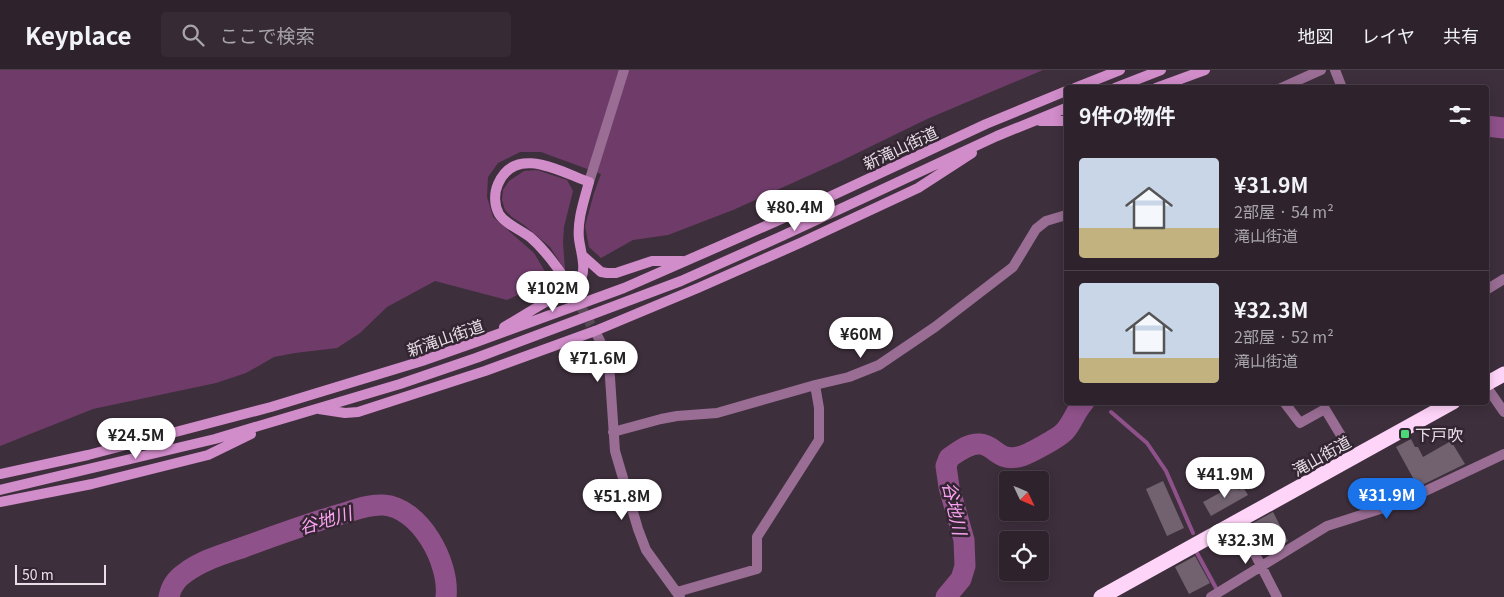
<!DOCTYPE html>
<html lang="ja">
<meta charset="utf-8">
<style>
:root{--surface:#2e232d;--page:#362b35;--text:#f1f3f6;--muted:#a7a4aa;--line:#494049;--accent:#1a73e8}
body{margin:0;font-family:Georgia,"Noto Sans JP",serif;background:var(--page);color:var(--text);height:100vh;display:flex;flex-direction:column;font-size:19px;white-space:nowrap}
*{box-sizing:border-box;margin:0}
p{font-size:16px;color:var(--muted)}
.icon{flex:none;width:28px;height:28px;fill:none;stroke:currentColor;stroke-width:2;stroke-linecap:round;stroke-linejoin:round}
.map{position:relative;flex:1;overflow:hidden}
.side{position:absolute;left:1064px;top:15px;width:425px;height:320px;display:flex;flex-direction:column;background:var(--surface);border-radius:5px;box-shadow:0 2px 12px #0003,0 0 0 1px var(--line)}
.side>*{flex:none}
.needle{width:32px;rotate:134deg}
.fabs{position:absolute;left:999px;top:401px;display:grid;gap:10px}
.fabs a{display:grid;place-items:center;width:50px;height:50px;border-radius:5px;background:var(--surface);box-shadow:0 2px 12px #0003,0 0 0 1px var(--line);font-size:25px}
.scale{position:absolute;left:15px;bottom:12px;width:91px;box-sizing:border-box;padding-left:5px;border:2px solid #e7dee6;border-top:0;font-size:14px;line-height:18px;white-space:nowrap;color:#e7dee6;-webkit-text-stroke:4px #332532;paint-order:stroke}
.price{position:absolute;translate:-50% -42px;padding:0 11px;border-radius:18px;background:#fff;color:#222;font-size:16px;line-height:32px;filter:drop-shadow(0 1px 2px #0008)}
.price::after{content:'';position:absolute;left:50%;top:30px;width:15px;height:11px;margin-left:-8px;background:inherit;clip-path:polygon(0 0,100% 0,50% 100%)}
.price.active{background:var(--accent);color:#fff}
ul{padding:0;list-style:none}
li{display:flex;align-items:center;gap:15px;height:125px;padding:0 15px}
li+li{border-top:1px solid var(--line)}
li span{display:grid;place-items:center;flex:none;width:140px;height:100px;border-radius:5px;color:#555}
li>.icon{margin-inline-start:auto}
span .icon{width:60px;height:60px;fill:#fffc;stroke-width:1}
li b{font-size:21px}
h2{display:flex;justify-content:space-between;align-items:center;height:60px;padding:0 15px;font-size:21px}
header{display:flex;align-items:center;gap:30px;box-sizing:border-box;height:70px;padding:0 25px;background:var(--surface);border-bottom:1px solid var(--line)}
header strong{font-size:24px}
nav{display:flex;gap:28px;margin-inline-start:auto;font-size:18px}
.search{width:350px;height:45px;background:var(--page);display:flex;align-items:center;gap:12px;box-sizing:border-box;padding:0 18px;border-radius:5px;color:var(--muted);font-size:19px}
.map>svg:first-child{display:block}
.green{fill:#6f3c6a}
.lines{fill:none;stroke-linecap:round;stroke-linejoin:round}
.stream{stroke:#8f5189;stroke-width:4}
.river{stroke:#8f5189;stroke-width:21}
.building{fill:#726270}
.secondary-tunnel{stroke:#574956;stroke-width:10;stroke-dasharray:10 5;stroke-linecap:butt}
.street{stroke:#996d94;stroke-width:10}
.secondary{stroke:#d18cca;stroke-width:10}
.highway{stroke:#ffd4f9;stroke-width:15}
.poi-dot{fill:#4bd677;stroke:#332532;stroke-width:2}
.labels{text-anchor:middle;dominant-baseline:central;stroke-width:5;stroke-linejoin:round;paint-order:stroke}
.street-label{font-size:16px;fill:#e7dee6;stroke:#332532}
.poi-label{font-size:16px;fill:#e7dee6;stroke:#332532;text-anchor:start}
.water-label{font-size:18px;font-style:italic;fill:#faa3f1;stroke:#332532}
</style>
<header>
<strong>Keyplace</strong>
<div class="search"><svg class="icon" aria-label="search" viewBox="0 0 24 24"><circle cx="10" cy="10" r="6"/><path d="M15 15l6 6"/></svg>ここで検索</div>
<nav><a>地図</a><a>レイヤ</a><a>共有</a></nav>
</header>
<div class="map">
<svg width="1504" height="527" viewBox="0 0 1504 527">
<rect width="100%" height="100%" fill="#3e2f3c"/>
<path class="green" d="M0 0H1043L927 49 841 91 733 140 668 165 633 170 601 188 589 177 585 156 594 123 601 104 541 82H520L498 93 488 107 487 127 493 147 534 183 550 210 507 230 435 211 387 237 360 263 337 278 295 283 274 287 246 303 216 313 93 339 0 376Z
M537 100 567 110 573 121 564 157 563 173 565 200 550 177 524 155 512 147 505 140 502 130 503 120 509 111 524 101Z"/>
<g class="lines">
<path class="stream" d="M1111 342 1147 373 1166 401 1193 463
M1197 483 1216 518"/>
<path class="river" d="M1486 56 1504 58
M169 527C171 516 176 509 185 503 202 490 224 484 244 477 274 466 304 455 334 446 350 442 366 434 383 435 420 437 450 493 446 527
M946 527 961 509 965 496 964 470 949 417 946 396 949 388C958 382 968 373 980 374 995 375 997 391 1018 387 1026 386 1060 367 1065 361 1073 352 1076 340 1084 332"/>
</g>
<path class="building" d="M1411 369 1415 377H1418L1423 387 1451 371 1465 394 1418 417 1396 377Z
M1163 411 1184 458 1167 466 1146 419Z
M1236 414 1239 420 1243 417 1248 425 1211 446 1203 432Z
M1273 442 1288 471 1269 483 1253 453Z
M1195 486 1210 513 1189 524 1175 497Z"/>
<g class="lines">
<path class="secondary-tunnel" d="M567 212 591 255"/>
<path class="street" d="M1335 0 1342 18
M1281 18 1321 0
M589 112 624 0
M1486 220 1504 209
M595 261 607 285 609 293 615 381 638 459 646 480 680 527
M1486 316 1504 342
M1284 332 1300 353 1325 339 1354 387
M613 362 661 349 677 346 717 343 815 315 849 307 879 295 935 257 1013 197 1036 159 1046 151 1066 145
M1238 451 1277 527
M677 522 757 499V467L819 370V338L815 315
M1211 527 1327 456 1402 432 1504 384"/>
<path class="secondary" d="M1075 18 1120 0
M1115 18 1161 0
M1156 18 1205 0
M1040 51H1066
M583 186 601 202 607 203H616L652 191H682
M504 257C520 248 535 238 551 229 561 225 571 223 578 214 588 201 581 184 579 169 577 150 584 131 589 112 561 102 515 74 498 114 494 123 494 135 499 144 505 154 521 160 530 167 545 180 556 195 567 212
M319 339 345 343 358 342 485 301 595 261 698 218 800 173 918 118 972 83
M0 404 88 385 271 337 422 291 479 271 624 218 786 147 986 54 1066 21
M0 420 215 369 400 314 476 288 681 211 782 166 997 66 1066 38
M0 432 92 414 208 385 251 364"/>
<path class="highway" d="M1486 314 1504 304
M1101 527 1453 332"/>
</g>
<rect class="poi-dot" x="1400" y="359" width="10" height="10" rx="2.5"/>
<g class="labels">
<g class="street-label">
<text transform="translate(900 77) rotate(-25)">新滝山街道</text>
<text transform="translate(445 267) rotate(-19)">新滝山街道</text>
<text transform="translate(1321 385) rotate(-29)">滝山街道</text>
</g>
<g class="poi-label">
<text x="1415" y="364">下戸吹</text>
</g>
<g class="water-label">
<text transform="translate(956 438) rotate(78)">谷地川</text>
<text transform="translate(325 449) rotate(-17)">谷地川</text>
</g>
</g>
</svg>
<div class="fabs">
<a><svg class="needle" viewBox="-14 -14 28 28"><path d="M0-13l5 13h-10z" fill="#e53935"/><path d="M0 13l5-13h-10z" fill="#a7a4aa"/></svg></a>
<a><svg class="icon" aria-label="locate" viewBox="0 0 24 24"><circle cx="12" cy="12" r="6"/><path d="M12 2v4M12 18v4M2 12h4M18 12h4"/></svg></a>
</div>
<div class="scale">50 m</div>
<b class="price" style="left:795px;top:162px">¥80.4M</b>
<b class="price" style="left:553px;top:243px">¥102M</b>
<b class="price" style="left:861px;top:289px">¥60M</b>
<b class="price" style="left:598px;top:313px">¥71.6M</b>
<b class="price" style="left:136px;top:390px">¥24.5M</b>
<b class="price" style="left:1225px;top:429px">¥41.9M</b>
<b class="price active" style="left:1387px;top:450px">¥31.9M</b>
<b class="price" style="left:622px;top:451px">¥51.8M</b>
<b class="price" style="left:1246px;top:495px">¥32.3M</b>
<section class="side">
<h2>9件の物件<svg class="icon" aria-label="filters" viewBox="0 0 24 24"><path d="M4 7h16M4 17h16"/><circle cx="9" cy="7" r="2"/><circle cx="15" cy="17" r="2"/></svg></h2>
<ul>
<li><span style="background:linear-gradient(#c9d6e8 70%,#c2b280 0)"><svg class="icon" aria-label="home" viewBox="0 0 24 24"><path d="M3 11l9-7 9 7M6 9v11h12V9"/></svg></span><div><b>¥31.9M</b><p>2部屋 · 54 m²</p><p>滝山街道</p></div></li>
<li><span style="background:linear-gradient(#c9d6e8 75%,#c2b280 0)"><svg class="icon" aria-label="home" viewBox="0 0 24 24"><path d="M3 11l9-7 9 7M6 9v11h12V9"/></svg></span><div><b>¥32.3M</b><p>2部屋 · 52 m²</p><p>滝山街道</p></div></li>
</ul>
</section>
</div>
